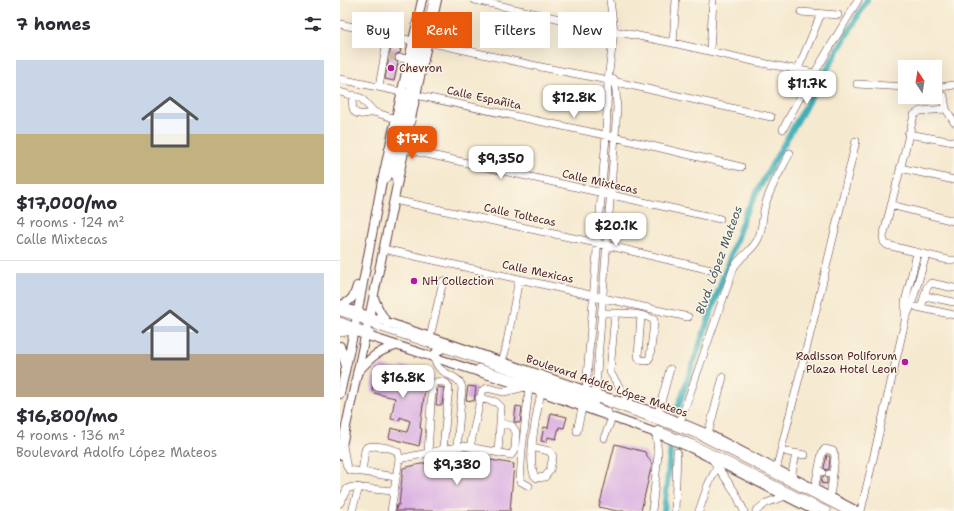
<!DOCTYPE html>
<meta charset="utf-8">
<style>
:root{--surface:#fff;--page:#f7f7f7;--text:#2b2b33;--muted:#7c7c81;--line:#e1e1e2;--accent:#ea580c}
body{margin:0;font-family:"Shantell Sans",sans-serif;background:var(--page);color:var(--text);height:100vh;display:flex;flex-direction:column;font-size:15px;white-space:nowrap}
*{box-sizing:border-box;margin:0}
p{font-size:13px;color:var(--muted)}
.icon{flex:none;width:22px;height:22px;fill:none;stroke:currentColor;stroke-width:2;stroke-linecap:round;stroke-linejoin:round}
.map{position:relative;flex:1;overflow:hidden}
.drawer{display:flex;flex-direction:column;background:var(--surface);width:340px}
.drawer>*{flex:none}
.banner{position:absolute;left:12px;top:12px;width:380px;height:36px;display:flex;gap:8px}
.needle{width:26px;rotate:348deg}
.buttons{position:absolute;left:558px;top:60px;display:grid;gap:8px}
.buttons a{display:grid;place-items:center;width:44px;height:44px;border-radius:0px;background:var(--surface);box-shadow:0 4px 16px #0002;font-size:20px}
.price{position:absolute;translate:-50% -34px;padding:0 9px;border-radius:8px;background:#fff;color:#222;font-size:13px;line-height:26px;filter:drop-shadow(0 1px 2px #0008)}
.price::after{content:'';position:absolute;left:50%;top:24px;width:12px;height:9px;margin-left:-6px;background:inherit;clip-path:polygon(0 0,100% 0,50% 100%)}
.price.active{background:var(--accent);color:#fff}
ul{padding:0;list-style:none}
li{display:grid;align-content:center;gap:8px;height:212px;padding:0 16px}
li+li{border-top:1px solid var(--line)}
li span{display:grid;place-items:center;height:124px;border-radius:0px;color:#555}
li>.icon{margin-inline-start:auto}
span .icon{width:72px;height:72px;fill:#fffc;stroke-width:1}
li b{font-size:17px}
h2{display:flex;justify-content:space-between;align-items:center;height:48px;padding:0 16px;font-size:17px}
.pill{padding:0 14px;border-radius:0px;background:var(--surface);box-shadow:0 4px 16px #0002;font-size:14px;line-height:36px}
.pill.active{background:var(--accent);color:#fff}
main{display:flex;flex:1;min-height:0}
.map>svg:first-child{display:block}
.lines{fill:none;stroke-linecap:round;stroke-linejoin:round}
.canal{stroke:#3fafb9;stroke-width:6}
.building{fill:#d9afe3}
.minor-tunnel{stroke:#d3c1ae;stroke-width:7;stroke-dasharray:7 3.5;stroke-linecap:butt}
.minor-casing{stroke:#643d44;stroke-width:8}
.major-casing{stroke:#643d44;stroke-width:10}
.minor{stroke:#fff;stroke-width:7}
.major{stroke:#fff;stroke-width:8}
.poi-dot{fill:#b5179e;stroke:#fcf5e5;stroke-width:1.5}
.labels{text-anchor:middle;dominant-baseline:central;stroke-width:3;stroke-linejoin:round;paint-order:stroke}
.poi-label{font-size:11px;fill:#4a1f2b;stroke:#fcf5e5;text-anchor:start}
.street-label{font-size:11px;fill:#4a1f2b;stroke:#fcf5e5}
.water-label{font-size:12px;font-style:italic;fill:#465964;stroke:#fcf5e5}
</style>
<main>
<section class="drawer">
<h2>7 homes<svg class="icon" aria-label="filters" viewBox="0 0 24 24"><path d="M4 7h16M4 17h16"/><circle cx="9" cy="7" r="2"/><circle cx="15" cy="17" r="2"/></svg></h2>
<ul>
<li><span style="background:linear-gradient(#c9d6e8 60%,#c2b280 0)"><svg class="icon" aria-label="home" viewBox="0 0 24 24"><path d="M3 11l9-7 9 7M6 9v11h12V9"/></svg></span><div><b>$17,000/mo</b><p>4 rooms · 124 m²</p><p>Calle Mixtecas</p></div></li>
<li><span style="background:linear-gradient(#c9d6e8 65%,#b9a48a 0)"><svg class="icon" aria-label="home" viewBox="0 0 24 24"><path d="M3 11l9-7 9 7M6 9v11h12V9"/></svg></span><div><b>$16,800/mo</b><p>4 rooms · 136 m²</p><p>Boulevard Adolfo López Mateos</p></div></li>
</ul>
</section>
<div class="map">
<svg width="614" height="511" viewBox="0 0 614 511">
<rect width="100%" height="100%" fill="#fcf5e5"/>
<filter id="ink" filterUnits="userSpaceOnUse"><feTurbulence type="fractalNoise" baseFrequency=".025" numOctaves="2"/><feDisplacementMap in="SourceGraphic" scale="8" xChannelSelector="R" yChannelSelector="G"/><feConvolveMatrix kernelMatrix="1 2 1 2 8 2 1 2 1" color-interpolation-filters="sRGB"/></filter>
<filter id="wash" filterUnits="userSpaceOnUse"><feTurbulence type="fractalNoise" baseFrequency=".012" numOctaves="4" result="noise"/><feDisplacementMap in="SourceGraphic" scale="16" xChannelSelector="R" yChannelSelector="G"/><feGaussianBlur stdDeviation="0.9" result="paint"/><feColorMatrix in="noise" values="0 0 0 0 0 0 0 0 0 0 0 0 0 0 0 0 0 1.4 0 .05"/><feComposite in="paint" operator="in"/></filter>
<g filter="url(#wash)">
<rect width="100%" height="100%" fill="#f5e9cf"/>
<g class="lines">
<path class="canal" d="M337 410 405 214 433 163 527 0
M324 511 331 446"/>
</g>
<g id="blocks">
<path class="building" d="M51 47 61 49 60 53 57 54 54 57 55 60 58 63 54 81 45 79Z
M42 366 61 370 62 366 77 369 78 372 87 374 80 428 82 429 79 446 49 438 51 428 67 432 70 421 60 417V420L51 419 55 398 34 393 32 390 36 369Z
M128 386 136 387 134 401 126 400Z
M98 387 104 388 102 405H96Z
M176 406 182 407 180 423 174 422Z
M211 413 227 417 224 428 219 427 216 439 208 437 207 442 201 441 204 427 208 428Z
M275 444 305 452 312 464 301 511H277L259 507Z
M121 455 174 464 170 511H56L57 505H59L63 468Z
M487 455 490 457 489 469 486 470 484 468Z
M485 476 487 479V484L481 483 482 477Z"/>
</g>
</g>
<g filter="url(#ink)">
<use href="#blocks" fill-opacity="0" stroke="#643d44" stroke-width="1"/>
<g class="lines">
<path class="minor-tunnel" d="M48 57 59 58"/>
<g class="minor-casing">
<path id="minor" d="M135 0 274 31 333 43 422 63 475 73
M461 12 498 15
M0 24 73 41
M88 42 201 67 268 80 431 117
M333 43 336 0
M370 51 373 0
M59 58 69 59
M458 69 481 14
M0 79 274 137 401 167
M517 84 565 87
M39 87 48 35
M595 88 614 85
M0 92 21 98 34 112 56 119
M13 95C10 115 17 117 34 112
M604 96 606 109 614 122
M606 109 580 111 574 115 543 237 544 242 547 245 608 260H614
M443 129 458 101 518 0
M568 134 614 142
M64 149 380 219
M560 168 614 180
M42 181 48 177 51 171 66 92
M56 184 55 170 93 0
M54 200 266 245 371 270
M551 205 614 221
M43 249 179 279 348 317
M585 296 614 302
M577 307 614 315
M581 308 587 287 591 283 614 288
M0 312 16 317 41 328 246 395 358 435 506 511
M262 313C276 313 302 312 314 320V323L310 357 307 361 300 360 298 356 301 316
M275 313 270 372 290 404
M565 316V302L577 253
M0 321 30 333
M0 333 13 331
M90 337 103 281
M93 357C95 362 98 368 103 371 110 377 120 377 122 388L117 447
M162 361 165 352 179 279
M139 368 226 395
M139 398 156 402 161 407 158 453
M255 399 277 109 276 91 274 79
M242 400 253 406 268 412
M318 413 330 369
M340 422 394 267C402 255 413 250 418 239 423 229 422 216 425 206 430 187 441 170 450 153
M318 430 353 444 487 511
M237 431 246 390 266 136 268 80 274 31 270 0
M368 434 383 377
M264 438 272 418
M3 445 6 464 9 470 56 477
M130 447 142 391 147 388 164 392 185 387
M192 447 209 451 213 456 210 470 205 477 197 478 194 475C187 455 197 413 201 392
M447 452 465 455
M88 453 92 387C94 380 100 381 106 383L109 387 103 449
M59 459 117 447 123 446 171 455 175 449 176 432 172 426 161 423
M372 459 395 492 404 511
M436 470 477 306 516 141
M22 472 25 450 27 447C35 445 51 447 58 452L59 459 51 511
M478 472 482 453 485 449 493 451 495 456 493 474
M489 474H493L490 498
M451 478 456 454
M189 486 180 481 182 450 189 388
M474 489 478 472H482
M0 503 7 489 12 487 53 491
M12 511 19 487
M312 511 318 455 316 433
M335 511 337 452
M359 511 368 485 377 467
M416 511 426 503 446 496
M521 511 566 317 571 306 586 255"/>
</g>
<g class="major-casing">
<path id="major" d="M76 95 71 88 70 83 81 34 80 20
M34 298 39 310 47 323
M0 305C11 302 14 297 17 286
M0 306 256 394 318 413 368 434 517 511
M0 327 201 392 316 433 351 448 475 511
M0 346 5 363
M93 357C97 347 107 348 117 347
M17 373C30 358 37 351 56 346
M0 394 15 326 42 181 82 0
M219 396 245 398 255 401
M0 455 76 95 97 0"/>
</g>
<use href="#minor" class="minor"/>
<use href="#major" class="major"/>
</g>
</g>
<g class="poi-dot">
<circle cx="51" cy="68" r="4"/>
<circle cx="74" cy="281" r="4"/>
<circle cx="565" cy="362" r="4"/>
</g>
<g class="labels">
<g class="poi-label">
<text x="59" y="68">Chevron</text>
<text x="82" y="281">NH Collection</text>
<text x="557" y="356" text-anchor="end">Radisson Poliforum<tspan x="557" dy="13">Plaza Hotel Leon</tspan></text>
</g>
<g class="street-label">
<text transform="translate(144 98) rotate(12)">Calle Españita</text>
<text transform="translate(260 182) rotate(13)">Calle Mixtecas</text>
<text transform="translate(180 215) rotate(12)">Calle Toltecas</text>
<text transform="translate(198 272) rotate(12)">Calle Mexicas</text>
<text transform="translate(267 386) rotate(19)">Boulevard Adolfo López Mateos</text>
</g>
<g class="water-label">
<text transform="translate(379 260) rotate(-70)">Blvd. López Mateos</text>
</g>
</g>
</svg>
<div class="buttons">
<a><svg class="needle" viewBox="-14 -14 28 28"><path d="M0-13l5 13h-10z" fill="#e53935"/><path d="M0 13l5-13h-10z" fill="#7c7c81"/></svg></a>
</div>
<b class="price" style="left:467px;top:105px">$11.7K</b>
<b class="price" style="left:234px;top:119px">$12.8K</b>
<b class="price active" style="left:72px;top:160px">$17K</b>
<b class="price" style="left:161px;top:180px">$9,350</b>
<b class="price" style="left:276px;top:247px">$20.1K</b>
<b class="price" style="left:63px;top:399px">$16.8K</b>
<b class="price" style="left:117px;top:486px">$9,380</b>
<div class="banner">
<a class="pill">Buy</a>
<a class="pill active">Rent</a>
<a class="pill">Filters</a>
<a class="pill">New</a>
</div>
</div>
</main>
